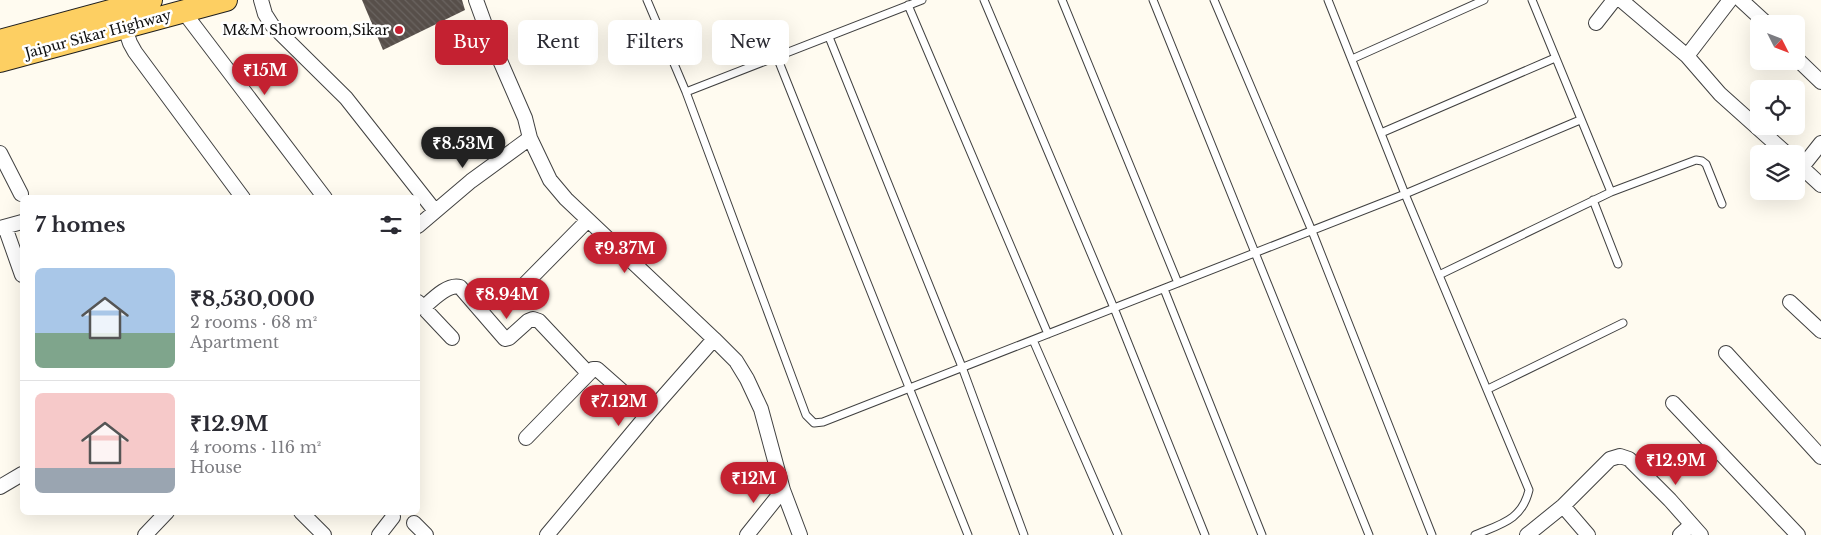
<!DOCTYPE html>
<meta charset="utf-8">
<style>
:root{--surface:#fff;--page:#f7f7f7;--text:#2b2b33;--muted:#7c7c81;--line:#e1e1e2;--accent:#c42131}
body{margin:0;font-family:"Libre Baskerville",serif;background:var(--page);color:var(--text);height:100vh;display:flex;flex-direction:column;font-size:19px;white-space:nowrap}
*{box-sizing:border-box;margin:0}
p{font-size:16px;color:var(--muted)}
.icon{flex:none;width:28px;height:28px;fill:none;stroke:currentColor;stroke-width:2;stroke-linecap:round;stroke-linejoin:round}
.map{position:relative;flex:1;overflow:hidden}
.details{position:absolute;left:20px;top:195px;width:400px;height:320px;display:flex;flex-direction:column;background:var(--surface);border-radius:8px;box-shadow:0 5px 20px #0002}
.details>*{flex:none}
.guide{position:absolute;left:435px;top:20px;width:475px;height:45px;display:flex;gap:10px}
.needle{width:32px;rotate:132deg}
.controls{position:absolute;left:1750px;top:15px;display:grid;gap:10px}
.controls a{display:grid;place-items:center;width:55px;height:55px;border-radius:8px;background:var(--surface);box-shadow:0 5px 20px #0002;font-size:25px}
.price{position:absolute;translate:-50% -42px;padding:0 11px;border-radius:18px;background:var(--accent);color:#fff;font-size:16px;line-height:32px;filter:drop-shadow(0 1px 2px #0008)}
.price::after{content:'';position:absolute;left:50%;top:30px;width:15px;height:11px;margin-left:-8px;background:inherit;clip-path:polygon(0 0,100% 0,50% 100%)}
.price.current{background:#222;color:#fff}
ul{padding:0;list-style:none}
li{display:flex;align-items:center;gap:15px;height:125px;padding:0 15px}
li+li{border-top:1px solid var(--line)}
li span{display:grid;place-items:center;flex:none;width:140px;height:100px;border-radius:8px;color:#555}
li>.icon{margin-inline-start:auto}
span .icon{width:60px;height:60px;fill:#fffc;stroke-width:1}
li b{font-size:21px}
h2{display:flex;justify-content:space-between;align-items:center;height:60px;padding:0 15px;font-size:21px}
.chip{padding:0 18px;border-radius:8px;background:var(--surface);box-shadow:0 5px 20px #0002;font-size:18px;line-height:45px}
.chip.current{background:var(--accent);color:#fff}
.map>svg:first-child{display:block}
.building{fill:url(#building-back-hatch)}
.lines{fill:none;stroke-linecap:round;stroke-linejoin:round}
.service-casing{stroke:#414141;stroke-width:9}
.minor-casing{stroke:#414141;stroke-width:16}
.primary-casing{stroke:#1f1f1f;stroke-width:24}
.service{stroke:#fff;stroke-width:7}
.minor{stroke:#fff;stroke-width:14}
.primary{stroke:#fdcf62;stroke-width:22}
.poi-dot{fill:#c42131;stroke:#fff;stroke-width:2}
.labels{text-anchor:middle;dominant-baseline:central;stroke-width:5;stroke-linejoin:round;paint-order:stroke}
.poi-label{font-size:14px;fill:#0e0e0e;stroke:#fff;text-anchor:end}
.street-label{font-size:14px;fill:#0e0e0e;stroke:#fff}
</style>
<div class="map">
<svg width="1821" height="535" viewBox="0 0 1821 535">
<defs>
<pattern id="building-back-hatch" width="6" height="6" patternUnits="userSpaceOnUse" patternTransform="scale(1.25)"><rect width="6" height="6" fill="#574f4a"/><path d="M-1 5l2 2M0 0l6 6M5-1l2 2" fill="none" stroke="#6a6460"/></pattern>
</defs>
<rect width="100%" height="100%" fill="#fffbf0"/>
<path class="building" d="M362 0H462L465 10 383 50Z"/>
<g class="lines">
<g class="service-casing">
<path id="service" d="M647 0 686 92 806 415 814 423 823 422 1405 194 1580 120
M984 0 1114 308 1205 535
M1062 0 1178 283
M1153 0 1369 535
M1214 0 1312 231 1432 535
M1328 0 1405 194 1529 490C1522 520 1501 524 1475 535
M1532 0 1611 192
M908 5 1048 334
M829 37 962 367 1024 535
M777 57 968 535
M1352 59 1484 0
M686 92 922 0
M1381 133 1555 58
M1593 200 1618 264
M1439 275 1611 192 1696 160 1702 161 1706 164 1722 204
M1164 289 1262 535
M1033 340 1118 535
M1488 389 1623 323"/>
</g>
<g class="minor-casing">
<path id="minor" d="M261 0 265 14 272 25 346 98 435 211
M476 0 488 33 525 118 530 138 550 180 566 199 714 339 736 361 747 379 761 409 783 490 800 535
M1621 0 1687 56
M1730 0 1687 56 1720 94 1787 154
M1741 0 1767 24
M183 11 325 198
M123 22 130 43 135 52 243 198
M1596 23 1614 0
M1796 58 1821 82
M0 153 21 194
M1796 162 1821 185
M1802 167 1821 143
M418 226 471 181 530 138
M5 227 22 275
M0 228 22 222
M523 286 588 220
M418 302 452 338
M1790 302 1821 331
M423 308C432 300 448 283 460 287L505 339 509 338 528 321 533 319 539 321 588 373
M1726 353 1821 457
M1673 403 1798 535
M526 438 593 369H597L648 414
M0 487 22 474
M1563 506 1588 535
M301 512 324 535
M414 523 426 535
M145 535 167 512
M379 535 393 517
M547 535 648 414 714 339
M747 535 783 490
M1527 535 1563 506 1610 459 1620 456 1629 459 1670 500 1701 535
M1680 535 1691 525"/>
</g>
<g class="primary-casing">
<path id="primary" d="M0 41 151 0
M0 61 226 0"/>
</g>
<use href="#service" class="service"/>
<use href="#minor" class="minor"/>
<use href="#primary" class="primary"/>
</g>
<circle class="poi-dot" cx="399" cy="30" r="5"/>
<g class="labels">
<g class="poi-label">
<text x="389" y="30">M&amp;M Showroom,Sikar</text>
</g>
<g class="street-label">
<text transform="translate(98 34) rotate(-15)">Jaipur Sikar Highway</text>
</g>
</g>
</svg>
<div class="controls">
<a><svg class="needle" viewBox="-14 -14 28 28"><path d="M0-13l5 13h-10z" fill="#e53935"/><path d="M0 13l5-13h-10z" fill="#7c7c81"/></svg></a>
<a><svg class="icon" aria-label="locate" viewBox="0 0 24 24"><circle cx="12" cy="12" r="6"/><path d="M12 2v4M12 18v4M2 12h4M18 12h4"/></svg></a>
<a><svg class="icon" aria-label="layers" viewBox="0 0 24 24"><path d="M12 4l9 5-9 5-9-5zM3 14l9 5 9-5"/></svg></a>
</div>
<b class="price" style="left:265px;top:96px">₹15M</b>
<b class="price current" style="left:463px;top:169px">₹8.53M</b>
<b class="price" style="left:625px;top:274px">₹9.37M</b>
<b class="price" style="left:507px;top:320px">₹8.94M</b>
<b class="price" style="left:619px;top:427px">₹7.12M</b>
<b class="price" style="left:1676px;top:486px">₹12.9M</b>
<b class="price" style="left:754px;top:504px">₹12M</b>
<div class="guide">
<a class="chip current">Buy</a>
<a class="chip">Rent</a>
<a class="chip">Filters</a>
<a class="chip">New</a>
</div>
<section class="details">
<h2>7 homes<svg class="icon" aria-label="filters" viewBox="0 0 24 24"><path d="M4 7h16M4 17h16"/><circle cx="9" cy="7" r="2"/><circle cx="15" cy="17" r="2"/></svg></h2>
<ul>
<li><span style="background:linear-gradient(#a9c7e8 65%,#7fa58c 0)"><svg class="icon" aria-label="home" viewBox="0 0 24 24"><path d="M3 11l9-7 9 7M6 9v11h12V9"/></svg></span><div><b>₹8,530,000</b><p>2 rooms · 68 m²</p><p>Apartment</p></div></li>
<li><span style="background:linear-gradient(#f6c9c9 75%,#9aa5b1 0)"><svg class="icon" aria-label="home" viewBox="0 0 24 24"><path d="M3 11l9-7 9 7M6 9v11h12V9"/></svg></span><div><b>₹12.9M</b><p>4 rooms · 116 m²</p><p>House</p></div></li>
</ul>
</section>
</div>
